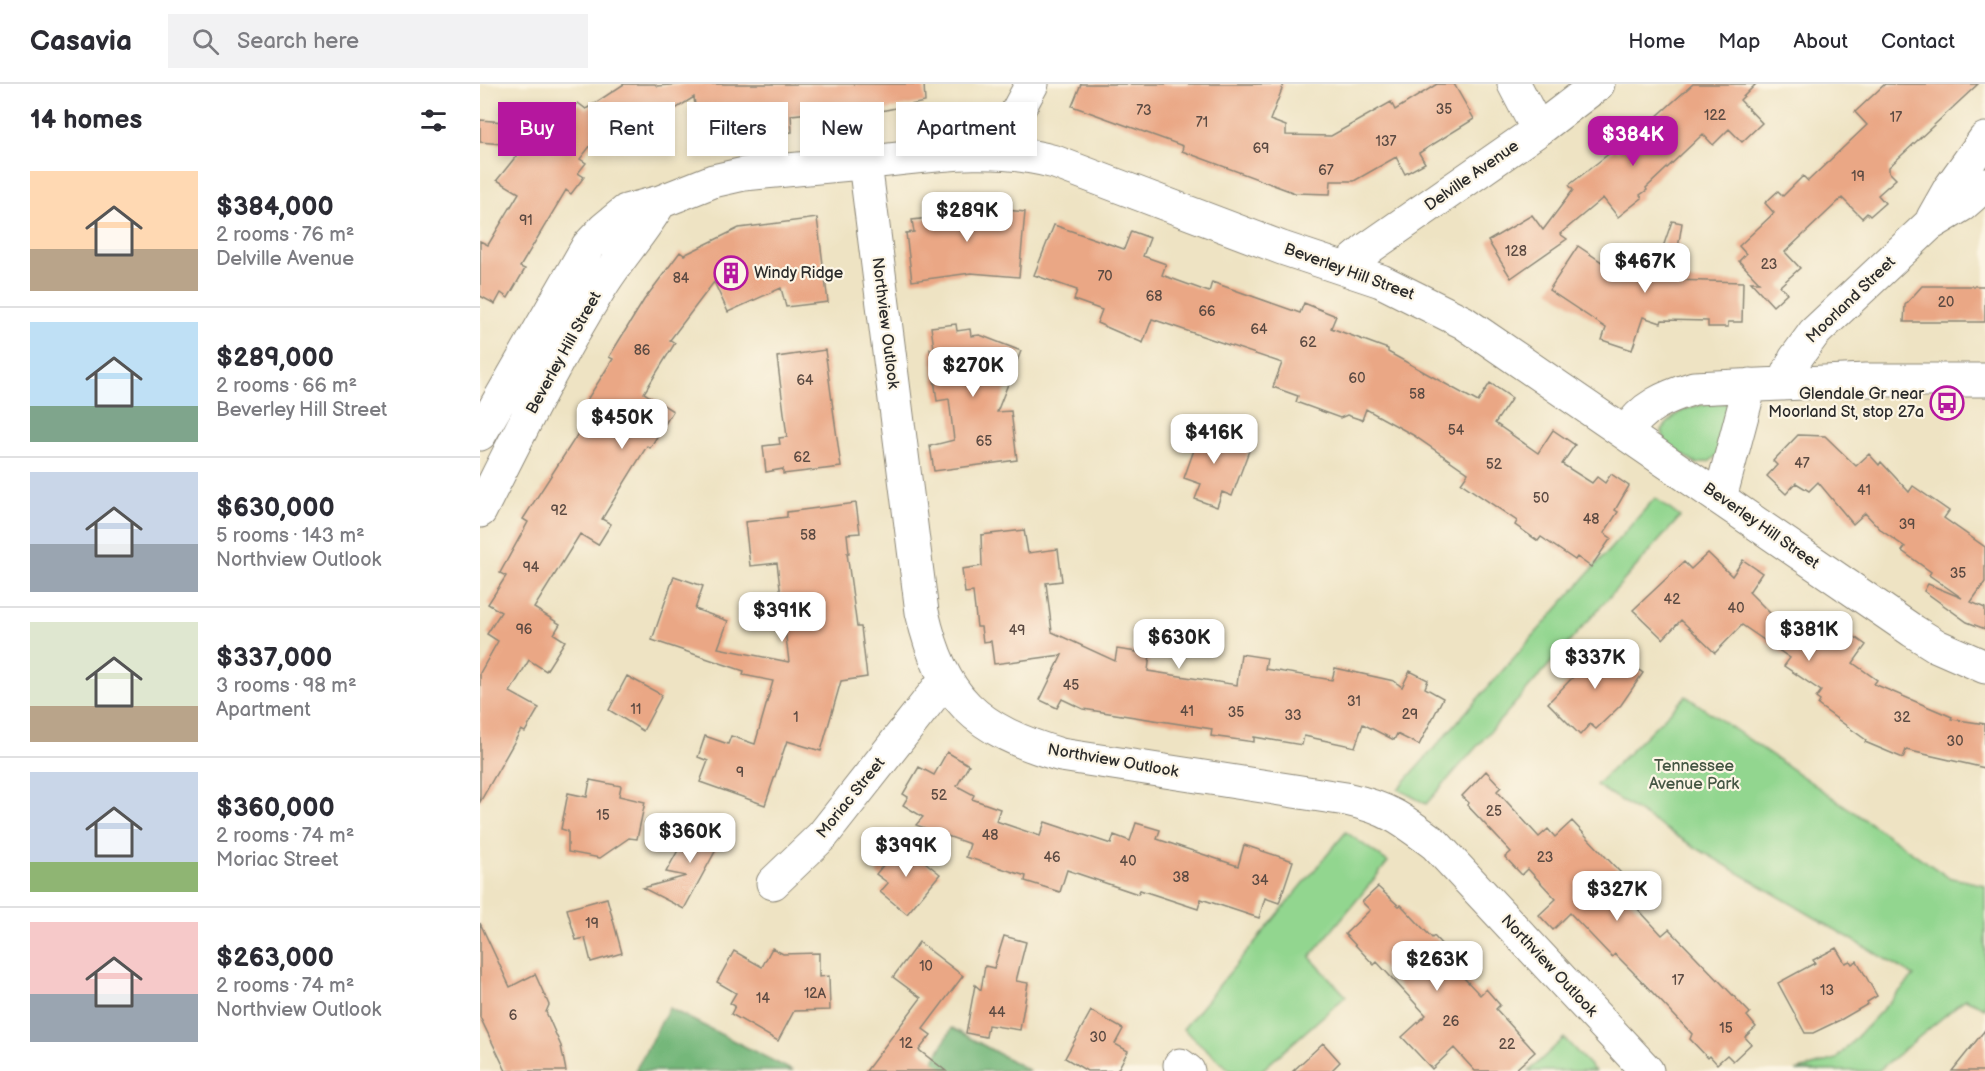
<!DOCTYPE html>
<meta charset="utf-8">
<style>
:root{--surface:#fff;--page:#f2f2f3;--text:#2b2b33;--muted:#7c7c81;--line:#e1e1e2;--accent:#b5179e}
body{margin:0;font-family:"Balsamiq Sans",sans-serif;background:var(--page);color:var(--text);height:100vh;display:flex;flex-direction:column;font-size:22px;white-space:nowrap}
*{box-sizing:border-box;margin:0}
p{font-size:20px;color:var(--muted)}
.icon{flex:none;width:33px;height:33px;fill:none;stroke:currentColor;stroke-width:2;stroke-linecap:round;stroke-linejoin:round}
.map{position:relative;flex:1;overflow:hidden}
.sheet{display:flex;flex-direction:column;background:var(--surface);width:480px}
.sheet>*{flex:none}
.hud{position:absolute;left:18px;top:18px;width:570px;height:54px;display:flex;gap:12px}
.price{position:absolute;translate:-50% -51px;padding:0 14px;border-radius:12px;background:#fff;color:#222;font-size:20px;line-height:39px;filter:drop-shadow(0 2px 3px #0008)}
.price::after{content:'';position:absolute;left:50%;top:36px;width:18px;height:14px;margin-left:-9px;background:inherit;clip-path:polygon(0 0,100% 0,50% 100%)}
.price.on{background:var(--accent);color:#fff}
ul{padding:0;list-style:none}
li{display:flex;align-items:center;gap:18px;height:150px;padding:0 30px}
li+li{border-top:2px solid var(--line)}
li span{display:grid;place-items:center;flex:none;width:168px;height:120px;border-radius:0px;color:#555}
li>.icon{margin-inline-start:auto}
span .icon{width:72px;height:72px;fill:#fffc;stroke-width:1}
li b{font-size:26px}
h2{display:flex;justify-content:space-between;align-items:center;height:72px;padding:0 30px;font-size:26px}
.pill{padding:0 21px;border-radius:0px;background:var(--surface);box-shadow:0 3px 9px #0003;font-size:21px;line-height:54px}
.pill.on{background:var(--accent);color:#fff}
header{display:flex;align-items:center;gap:36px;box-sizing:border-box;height:84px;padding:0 30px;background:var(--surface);border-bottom:2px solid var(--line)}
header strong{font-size:28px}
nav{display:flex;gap:33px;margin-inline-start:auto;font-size:21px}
.search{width:420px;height:54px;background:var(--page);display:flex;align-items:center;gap:15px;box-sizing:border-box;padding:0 21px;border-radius:0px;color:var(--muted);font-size:22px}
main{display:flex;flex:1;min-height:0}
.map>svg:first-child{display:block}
.green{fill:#92d68f;stroke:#5e805d;stroke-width:1.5}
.forest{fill:#75b77a;stroke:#507152;stroke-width:1.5}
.building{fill:#eaa785}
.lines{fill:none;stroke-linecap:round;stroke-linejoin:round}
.minor-casing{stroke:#8c8777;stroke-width:35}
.minor{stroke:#fff;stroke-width:33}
.labels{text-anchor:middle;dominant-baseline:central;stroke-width:4.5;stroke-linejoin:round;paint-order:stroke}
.number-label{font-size:14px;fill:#5b4a42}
.street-label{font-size:16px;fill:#2b2b2b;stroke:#fcf5e5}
.poi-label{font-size:16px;fill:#2b2b2b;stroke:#fcf5e5;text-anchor:start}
.park-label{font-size:16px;fill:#455644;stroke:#fcf5e5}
</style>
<header>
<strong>Casavia</strong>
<div class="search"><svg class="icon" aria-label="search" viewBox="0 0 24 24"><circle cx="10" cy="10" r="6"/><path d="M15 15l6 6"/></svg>Search here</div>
<nav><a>Home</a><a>Map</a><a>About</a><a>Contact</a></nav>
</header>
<main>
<section class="sheet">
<h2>14 homes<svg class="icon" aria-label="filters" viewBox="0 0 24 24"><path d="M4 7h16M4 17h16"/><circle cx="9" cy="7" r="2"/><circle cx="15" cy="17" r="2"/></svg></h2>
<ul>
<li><span style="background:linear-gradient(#ffd9b3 65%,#b9a48a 0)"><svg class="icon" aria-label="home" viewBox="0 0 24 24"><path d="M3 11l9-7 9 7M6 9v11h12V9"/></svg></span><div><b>$384,000</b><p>2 rooms · 76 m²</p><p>Delville Avenue</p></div></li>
<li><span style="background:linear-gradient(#bfe0f5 70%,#7fa58c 0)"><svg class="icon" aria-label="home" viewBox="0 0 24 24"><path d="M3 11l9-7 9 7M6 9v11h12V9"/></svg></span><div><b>$289,000</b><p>2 rooms · 66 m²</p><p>Beverley Hill Street</p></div></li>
<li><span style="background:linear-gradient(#c9d6e8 60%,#9aa5b1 0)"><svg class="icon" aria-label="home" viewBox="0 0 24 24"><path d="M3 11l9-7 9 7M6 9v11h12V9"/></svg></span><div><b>$630,000</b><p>5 rooms · 143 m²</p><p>Northview Outlook</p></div></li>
<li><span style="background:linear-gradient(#dfe7d0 70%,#b9a48a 0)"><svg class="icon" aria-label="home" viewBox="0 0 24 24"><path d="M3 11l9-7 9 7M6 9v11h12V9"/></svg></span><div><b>$337,000</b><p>3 rooms · 98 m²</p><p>Apartment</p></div></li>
<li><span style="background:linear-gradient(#c9d6e8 75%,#8fb573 0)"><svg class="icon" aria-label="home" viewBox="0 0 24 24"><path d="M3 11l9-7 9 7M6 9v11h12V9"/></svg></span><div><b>$360,000</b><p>2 rooms · 74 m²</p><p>Moriac Street</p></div></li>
<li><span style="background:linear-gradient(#f6c9c9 60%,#9aa5b1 0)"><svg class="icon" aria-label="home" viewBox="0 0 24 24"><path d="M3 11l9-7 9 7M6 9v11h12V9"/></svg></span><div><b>$263,000</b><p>2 rooms · 74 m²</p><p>Northview Outlook</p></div></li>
</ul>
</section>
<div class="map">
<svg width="1505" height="987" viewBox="0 0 1505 987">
<rect width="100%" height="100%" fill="#fcf5e5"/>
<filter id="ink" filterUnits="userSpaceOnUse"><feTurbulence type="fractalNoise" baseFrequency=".0167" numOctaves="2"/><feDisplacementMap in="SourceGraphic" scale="12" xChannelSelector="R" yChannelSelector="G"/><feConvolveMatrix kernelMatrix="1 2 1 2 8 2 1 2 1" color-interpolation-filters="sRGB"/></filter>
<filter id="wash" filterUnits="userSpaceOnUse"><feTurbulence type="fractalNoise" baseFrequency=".008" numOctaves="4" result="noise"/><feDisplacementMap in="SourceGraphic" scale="24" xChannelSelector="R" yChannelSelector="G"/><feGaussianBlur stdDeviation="1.35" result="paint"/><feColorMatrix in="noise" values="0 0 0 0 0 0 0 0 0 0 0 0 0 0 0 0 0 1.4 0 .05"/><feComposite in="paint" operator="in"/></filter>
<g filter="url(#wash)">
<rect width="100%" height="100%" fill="#eee3c3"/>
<path class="green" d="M1244 319 1250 320 1238 370 1230 377 1217 380 1185 359 1182 346C1201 321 1215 321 1244 319Z
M1175 414 1200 433 946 720 918 705Z
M1206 612 1468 793 1505 801V924L1485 915 1398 987H1316L1356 975 1434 892 1208 759 1116 701Z
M866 748 908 778 830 873 866 912 781 987H751L703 945Z
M1084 954 1115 987H1049Z"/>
<path class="forest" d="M189 924 313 987H155Z
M472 944 550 987H448Z"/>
<g id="blocks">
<path class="building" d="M144 0H175L177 2 204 0H444L445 18 391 29 390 23 311 31 312 48 287 50 285 24 247 28 249 44 226 46 224 29 216 30 214 13 167 43 172 52 153 65 133 33 100 75 106 79 98 89 104 93 91 110 86 106 40 183 45 185 28 214 21 209 15 220 0 212V157L8 161 39 109 17 96 57 46 67 54 98 19 106 25Z
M601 0H804L790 36 806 42V51L851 52 911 18 915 26 957 0H974L994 35 939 69 945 79 925 90 916 73 874 97H851L850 110 815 109 702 67 703 62 592 22Z
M1213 0H1276L1260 16 1282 39 1262 58 1249 45 1233 61 1223 50 1166 104 1167 106 1160 111 1162 114 1138 133 1123 114 1080 150 1087 155 1031 194 1008 157 1052 131 1063 146 1093 106 1089 101 1135 65 1137 68Z
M1405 0H1498L1409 83V88L1416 95 1398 111 1405 119 1390 132 1387 129 1382 134 1362 114 1305 168 1320 184 1300 202 1307 209 1293 222 1271 198H1279L1259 177 1266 170 1259 162 1294 129 1285 119 1298 107 1303 112 1323 92 1328 97 1387 41 1375 28Z
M0 36 24 38 22 60 0 58Z
M498 123 545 128 539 193 491 189 432 197 426 149 434 148 432 136 449 134 448 130Z
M337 134 348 218 306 223 301 204 248 228 234 198 190 256 195 259 164 309 193 327 170 364 167 362 122 435 131 440 118 461 100 450 54 524 80 540 74 550 85 557 66 587 49 576 30 608 59 624 45 648 41 646 0 718V589L18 557 7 550 21 528 8 520 26 492 20 489 48 438 43 435 112 328 103 322 133 275 129 273 164 216 200 168 204 171 259 144Z
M1192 137 1202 139 1193 196 1263 198 1262 238H1248V243H1228V237L1182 236 1181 239 1163 233 1152 266 1122 256 1126 244 1069 206 1098 162 1144 193 1147 183 1173 192Z
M574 141 644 165 651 147 670 154 663 172 686 180 682 191 729 208 732 198 820 229 824 219 856 232 851 244 908 265V268L998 318 1010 299 1032 314 1015 339 1058 369 1073 346 1095 361 1082 380 1112 399 1117 393 1125 399 1131 390 1149 402 1135 426 1138 428 1124 449 1131 454 1111 483 1097 473 1095 476 1061 453 1058 457 1035 441 1037 437 981 399 988 389 933 351 886 325 882 336 867 331 860 334 816 318 818 312 793 303 802 279 672 235 663 259 617 239 622 226 594 216 597 206 554 191Z
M1442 202H1505V238H1424L1425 221Z
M476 240 477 247 490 245 491 252 500 251 541 267 517 328 531 327 537 376 454 387 450 362 474 356 469 315 457 317 450 265 454 264 451 243Z
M345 266 361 383 303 390V385L286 388 283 362 300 360 299 354 307 353 297 273Z
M710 342 770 364 752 412 742 408 737 423 715 415 721 400 704 394 714 366 703 362Z
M1318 351 1345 352 1376 382 1389 370 1399 381 1401 378 1429 408 1433 402 1469 427 1464 434 1505 463V498L1491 518 1505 524V545L1487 538 1444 507 1448 500 1482 514 1449 491 1451 488 1422 467 1425 463 1402 447 1385 429 1373 440 1338 398 1329 407 1316 399 1306 410 1287 392 1297 381 1293 377Z
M376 419 380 449 367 450 369 469H367L377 543H381L387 593 361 597 341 667 307 657 285 721 220 698 228 677 218 673 225 652 248 660 251 652 275 660 293 597 263 591 264 587 172 556 194 492 223 502 215 525 248 537 238 564 309 578 297 479 270 482 265 438 307 433V428Z
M544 446 548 469 578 465 582 497 566 499 572 548 635 577 637 565 670 570 668 587 757 601 761 570 787 574 785 585 852 596 855 584 914 597 922 603 930 587 948 596 945 604 963 614 939 661 917 650 914 656 883 640 875 663 824 652 822 661 774 653V658L731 652 732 645 603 625 582 615 577 624 560 616 582 571 514 580 511 557 503 558 501 543H497L493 508 485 509 482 485 502 482 501 451Z
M1228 469 1252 492 1263 476 1282 489 1269 508 1302 541 1309 531 1357 565 1369 549 1386 561 1373 579 1397 596 1394 600 1472 633 1471 635 1505 640V684L1426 666 1423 674 1385 658 1386 656 1338 621 1340 617 1336 614 1341 607 1304 582 1310 574 1262 541 1235 569 1201 536 1183 555 1153 526 1204 478 1211 485Z
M1123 561 1163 589 1141 621 1116 645 1110 640 1100 651 1068 619 1093 593 1089 589 1103 575 1107 579Z
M147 592 182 611 163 647 129 626Z
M467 668 489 681 477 702 494 711 492 715 520 725 516 737 560 752 565 738 631 760 634 751 650 757 656 739 680 746 677 755 758 782 764 761 813 777 799 819 785 814 779 834 721 815 718 825 660 806 658 810 587 786 580 808 545 797 546 792 486 773 490 760 436 741 443 733 423 721 428 713 423 710 439 683 454 691Z
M1006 687 1021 703 1017 707 1059 753 1068 745 1075 753 1092 737 1154 803 1145 811 1182 851 1189 845 1270 929 1267 932 1276 943 1265 953 1271 960 1253 977 1247 971 1237 980 1230 972 1228 974 1210 955 1212 950 1152 887 1135 870 1132 873 1090 829 1073 846 1059 831 1076 815 1048 785 1042 791 1025 773 1031 768 987 721 989 719 982 712Z
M110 696 141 702 139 712 165 718 157 755 149 754 120 774 88 768V747L81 745 88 709 107 713Z
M216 734 245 749 204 825 163 804 206 792 186 788Z
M421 759 460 790 427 830 400 808 408 799 396 790Z
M898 803 919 822 921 821 952 854 954 852 974 874 969 878 1000 911 1006 905 1020 921 1016 925 1055 968 1034 987H995L974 964 952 985 922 953 946 931 897 878 894 881 865 850 890 826 882 818Z
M127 814 142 869 111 878 105 854 96 856 87 825Z
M0 839 30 903 55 890 69 921 66 928 81 962 86 987H26L0 933Z
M524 852 546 858 536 897 548 899 540 946 508 941 506 953 486 949 495 901 501 906 505 882 514 884Z
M439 858 483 892 443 945 451 951 439 966 466 987H386L441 914 413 893Z
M292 864 303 870 339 869V893L349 892 350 926 314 927 298 957 251 930 255 922 250 919 256 909 237 898 254 867 282 883Z
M1356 864 1365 879 1370 877 1372 880 1377 877 1397 912 1387 918 1388 920 1362 935 1333 949H1325L1298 899 1335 879 1333 876Z
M611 927 643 945 635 960 648 967 637 987H607L585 974Z
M1505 946V987H1472Z
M843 959 860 978 851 987H813Z"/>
</g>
</g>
<g filter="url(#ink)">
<use href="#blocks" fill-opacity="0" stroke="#8c8777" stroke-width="1.5"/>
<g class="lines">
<g class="minor-casing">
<path id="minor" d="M1034 0 1058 46
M516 67 552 0
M385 79 442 528C462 615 496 646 581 671L866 715C907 724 922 735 955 760L1167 987
M1453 134 1470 104 1505 55
M865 184 890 163 1058 46 1118 0
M1304 300 1315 275 1334 249 1449 141 1482 121 1505 101
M1146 349C1162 322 1186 313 1214 304L1386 296H1505
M0 350 108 162 124 145 146 127 180 118 233 97 264 90C306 86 349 82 392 78 454 71 514 61 575 78L802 164 901 197 983 238 1433 547 1457 562 1505 583
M1240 414 1270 301
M0 427C38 352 75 276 120 204 138 174 162 149 180 118
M293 799 343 751 465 596
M700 981 708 987"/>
</g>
<use href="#minor" class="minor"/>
</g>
</g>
<defs>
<g id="building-ring" transform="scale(1.725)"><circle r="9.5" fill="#fcf5e5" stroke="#b5179e" stroke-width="1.5"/><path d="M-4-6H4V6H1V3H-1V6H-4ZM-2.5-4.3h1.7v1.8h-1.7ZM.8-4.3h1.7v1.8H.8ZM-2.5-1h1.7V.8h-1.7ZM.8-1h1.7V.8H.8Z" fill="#b5179e"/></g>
<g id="bus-ring" transform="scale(1.725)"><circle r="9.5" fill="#fcf5e5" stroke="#b5179e" stroke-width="1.5"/><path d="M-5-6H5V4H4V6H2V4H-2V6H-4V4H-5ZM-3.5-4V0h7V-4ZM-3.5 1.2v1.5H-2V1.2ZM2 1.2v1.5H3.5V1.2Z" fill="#b5179e"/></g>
</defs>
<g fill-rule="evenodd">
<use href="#building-ring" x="251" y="189"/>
<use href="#bus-ring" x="1467" y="319"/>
</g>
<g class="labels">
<g class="number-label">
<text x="964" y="25">35</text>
<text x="664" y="26">73</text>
<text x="1235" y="31">122</text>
<text x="1416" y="33">17</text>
<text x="722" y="38">71</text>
<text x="906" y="57">137</text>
<text x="781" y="64">69</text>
<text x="846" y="86">67</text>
<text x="1378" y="92">19</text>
<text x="46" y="136">91</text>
<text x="1036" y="167">128</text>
<text x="1289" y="180">23</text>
<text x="625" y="192">70</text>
<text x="201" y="194">84</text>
<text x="674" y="212">68</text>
<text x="1466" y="218">20</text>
<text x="727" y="227">66</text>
<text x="779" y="245">64</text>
<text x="828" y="258">62</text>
<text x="162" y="266">86</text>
<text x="877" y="294">60</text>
<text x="325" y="296">64</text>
<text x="937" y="310">58</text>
<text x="976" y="346">54</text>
<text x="504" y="357">65</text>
<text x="322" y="373">62</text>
<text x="1322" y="379">47</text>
<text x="1014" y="380">52</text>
<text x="1384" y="406">41</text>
<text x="1061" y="414">50</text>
<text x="79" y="426">92</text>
<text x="1111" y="435">48</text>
<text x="1427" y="440">39</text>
<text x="328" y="451">58</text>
<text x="51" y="483">94</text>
<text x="1478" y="489">35</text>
<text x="1192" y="515">42</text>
<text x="1256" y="524">40</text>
<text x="44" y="545">96</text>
<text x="537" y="546">49</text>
<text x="591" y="601">45</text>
<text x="874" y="617">31</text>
<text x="156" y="625">11</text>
<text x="707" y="627">41</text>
<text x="756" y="628">35</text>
<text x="930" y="630">29</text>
<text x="813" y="631">33</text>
<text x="316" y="633">1</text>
<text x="1422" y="633">32</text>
<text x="1475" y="657">30</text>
<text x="260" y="688">9</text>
<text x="459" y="711">52</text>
<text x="1014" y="727">25</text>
<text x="123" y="731">15</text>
<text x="510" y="751">48</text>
<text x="572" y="773">46</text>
<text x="1065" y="773">23</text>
<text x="648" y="777">40</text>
<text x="701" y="793">38</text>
<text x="780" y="796">34</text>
<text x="112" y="839">19</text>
<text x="446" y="882">10</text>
<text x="1198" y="896">17</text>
<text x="1347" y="906">13</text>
<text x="335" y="909">12A</text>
<text x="283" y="914">14</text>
<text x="517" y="928">44</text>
<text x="33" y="931">6</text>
<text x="971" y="937">26</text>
<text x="1246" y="944">15</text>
<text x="618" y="953">30</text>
<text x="426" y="959">12</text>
<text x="1027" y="960">22</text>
</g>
<g class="street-label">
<text transform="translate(992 92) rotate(-35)">Delville Avenue</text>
<text transform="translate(869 188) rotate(20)">Beverley Hill Street</text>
<text transform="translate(1371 216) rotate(-44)">Moorland Street</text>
<text transform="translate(405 239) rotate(83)">Northview Outlook</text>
<text transform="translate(84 269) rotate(-61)">Beverley Hill Street</text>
<text transform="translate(1281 442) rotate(35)">Beverley Hill Street</text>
<text transform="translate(633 677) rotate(10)">Northview Outlook</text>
<text transform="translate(371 714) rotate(-51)">Moriac Street</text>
<text transform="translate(1069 882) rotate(47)">Northview Outlook</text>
</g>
<g class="poi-label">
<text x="274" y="189">Windy Ridge</text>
<text x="1444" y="310" text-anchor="end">Glendale Gr near<tspan x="1444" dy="18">Moorland St, stop 27a</tspan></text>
</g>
<g class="park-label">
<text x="1214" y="682">Tennessee<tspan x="1214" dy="18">Avenue Park</tspan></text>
</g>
</g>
</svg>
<b class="price on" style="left:1153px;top:83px">$384K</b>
<b class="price" style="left:487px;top:159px">$289K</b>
<b class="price" style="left:1165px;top:210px">$467K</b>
<b class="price" style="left:493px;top:314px">$270K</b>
<b class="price" style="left:142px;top:366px">$450K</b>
<b class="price" style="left:734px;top:381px">$416K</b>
<b class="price" style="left:302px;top:559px">$391K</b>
<b class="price" style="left:1329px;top:578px">$381K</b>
<b class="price" style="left:699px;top:586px">$630K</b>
<b class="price" style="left:1115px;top:606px">$337K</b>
<b class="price" style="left:210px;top:780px">$360K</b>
<b class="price" style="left:426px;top:794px">$399K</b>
<b class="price" style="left:1137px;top:838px">$327K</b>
<b class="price" style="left:957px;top:908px">$263K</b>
<div class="hud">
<a class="pill on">Buy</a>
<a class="pill">Rent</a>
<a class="pill">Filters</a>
<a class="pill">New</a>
<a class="pill">Apartment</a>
</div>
</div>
</main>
